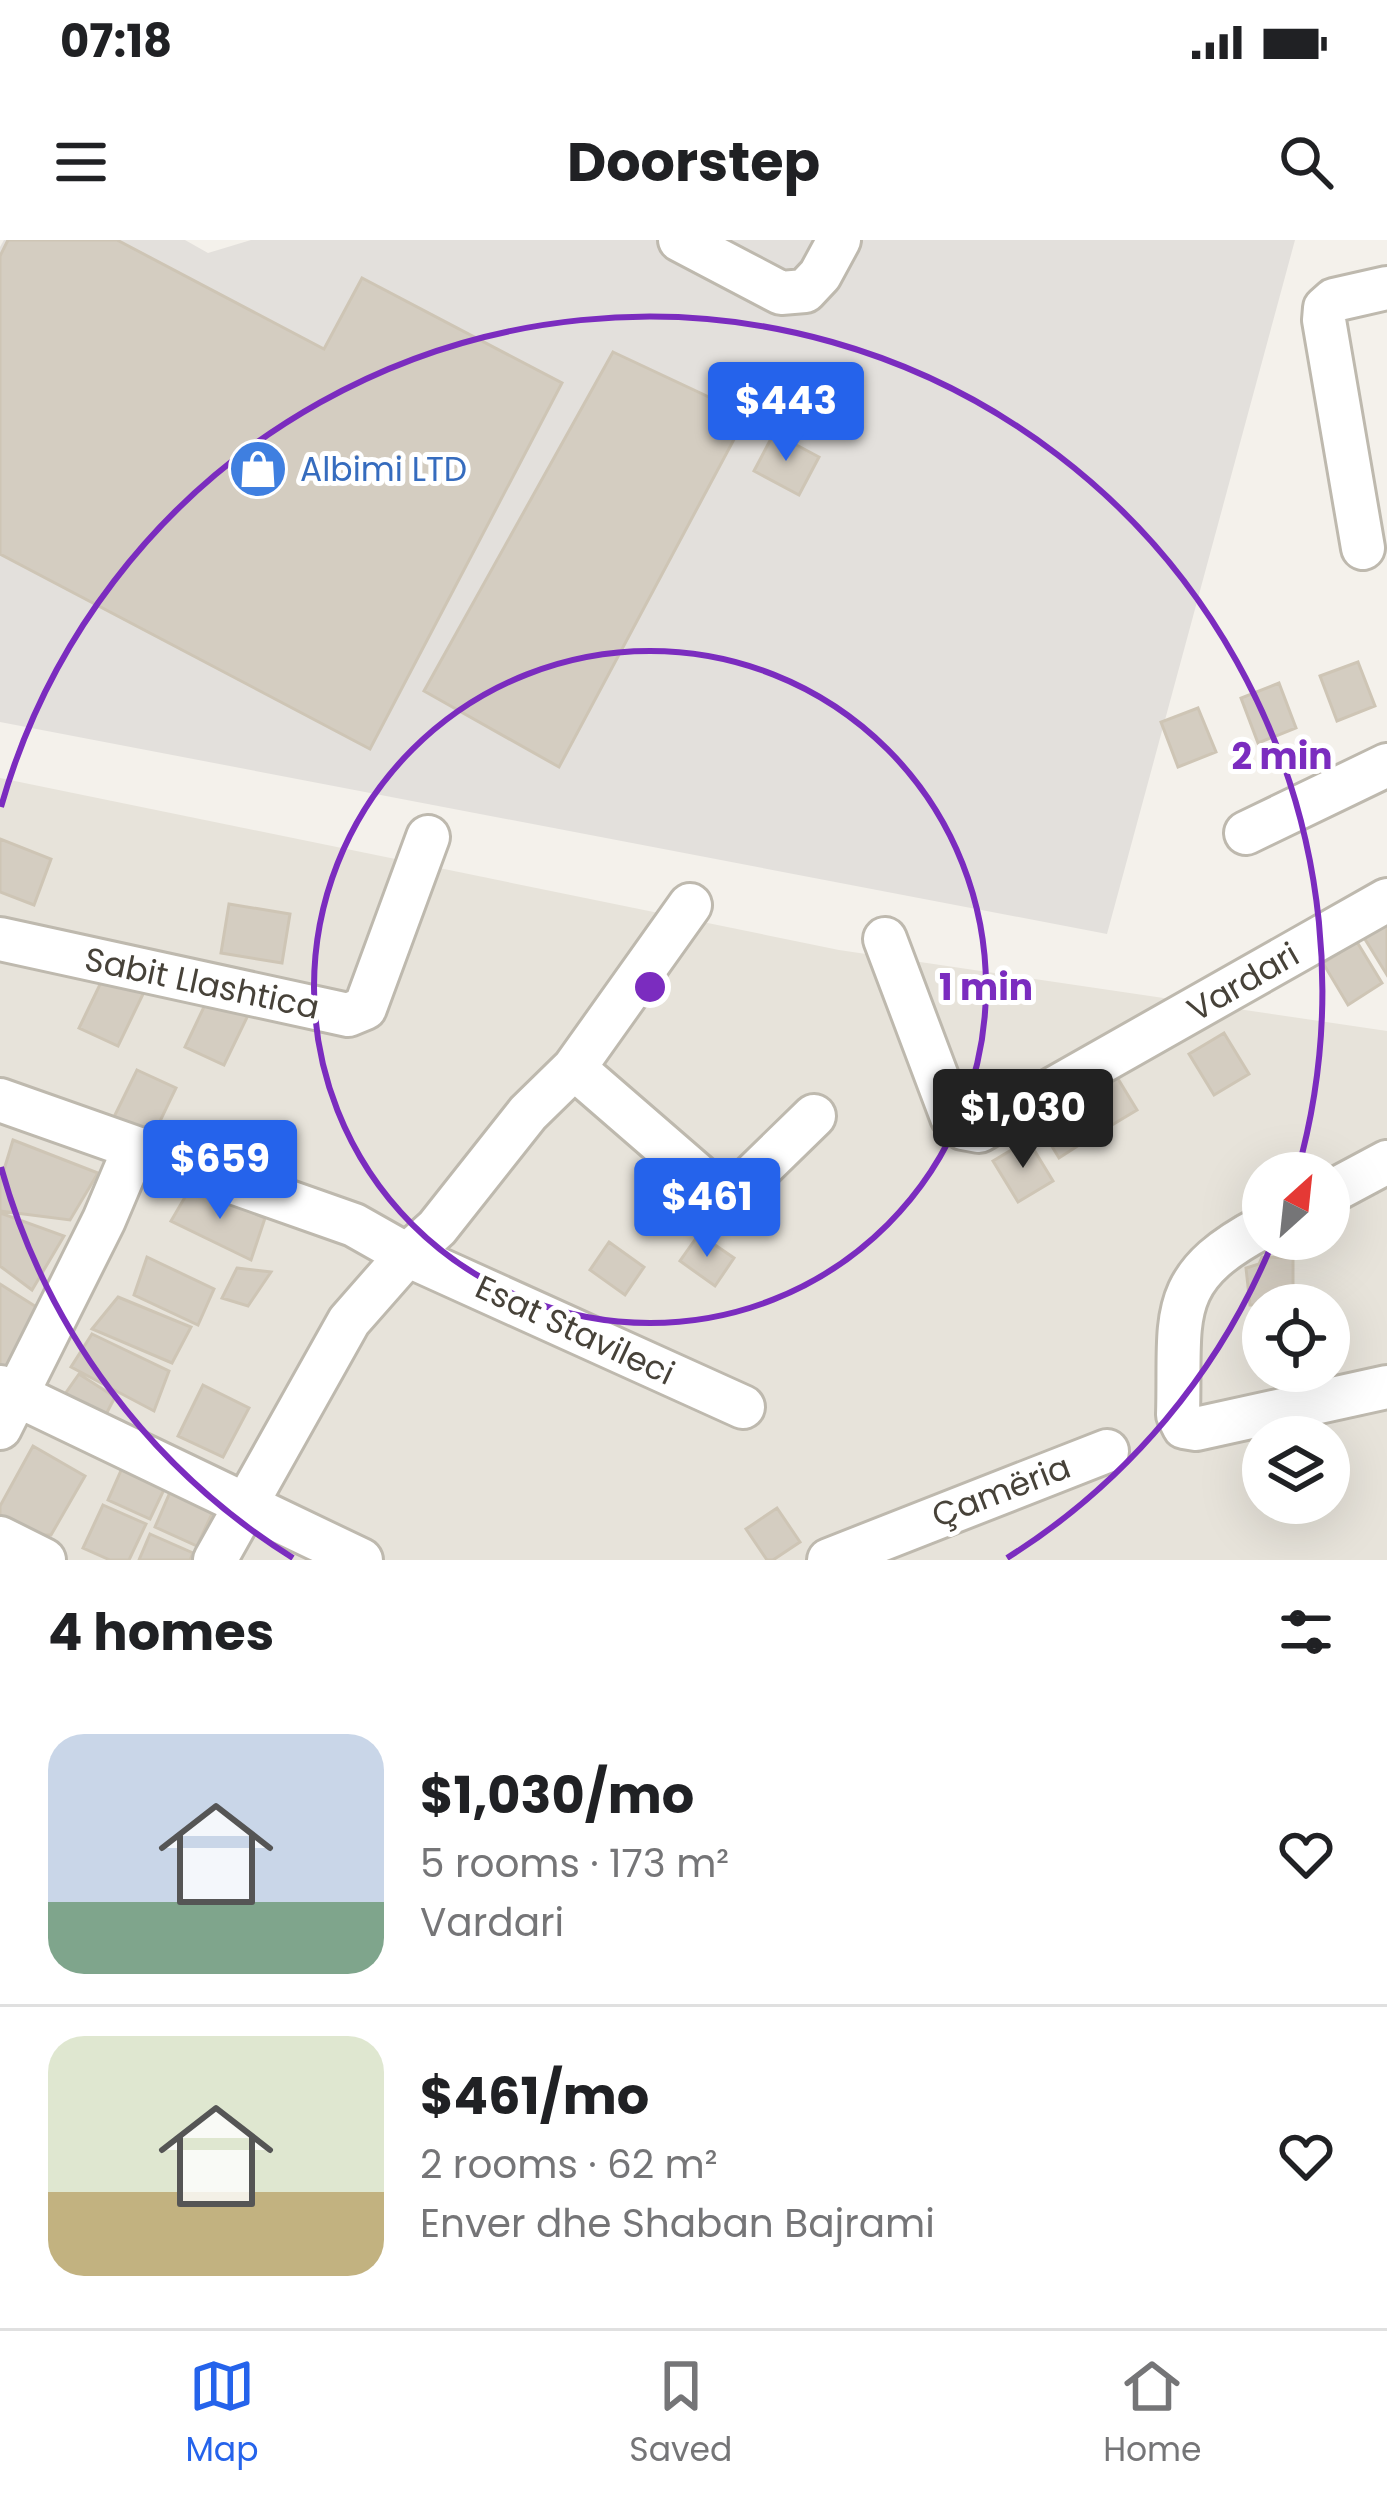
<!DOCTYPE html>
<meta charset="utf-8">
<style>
:root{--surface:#fff;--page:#f2f2f2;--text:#202124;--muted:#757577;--line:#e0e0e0;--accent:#2563eb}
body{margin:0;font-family:Poppins,sans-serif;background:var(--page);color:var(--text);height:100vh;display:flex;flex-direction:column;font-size:45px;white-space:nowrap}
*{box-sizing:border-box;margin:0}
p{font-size:39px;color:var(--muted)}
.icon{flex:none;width:66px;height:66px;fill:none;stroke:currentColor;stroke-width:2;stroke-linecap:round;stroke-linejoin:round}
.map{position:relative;height:1320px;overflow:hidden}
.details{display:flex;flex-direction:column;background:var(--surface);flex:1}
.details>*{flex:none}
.needle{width:78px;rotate:27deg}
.buttons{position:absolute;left:1242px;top:912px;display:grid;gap:24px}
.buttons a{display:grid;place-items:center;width:108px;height:108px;border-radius:50%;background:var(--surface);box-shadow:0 12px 48px #0002;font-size:60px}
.price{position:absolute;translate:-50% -102px;padding:0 27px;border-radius:12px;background:var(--accent);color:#fff;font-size:39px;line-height:78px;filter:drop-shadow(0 3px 6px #0008)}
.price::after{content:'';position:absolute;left:50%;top:72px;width:36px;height:27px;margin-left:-18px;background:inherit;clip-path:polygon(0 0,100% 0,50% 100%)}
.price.active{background:#222;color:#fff}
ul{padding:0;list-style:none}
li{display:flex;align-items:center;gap:36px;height:300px;padding:0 48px}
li+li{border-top:3px solid var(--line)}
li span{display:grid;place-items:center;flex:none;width:336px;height:240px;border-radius:36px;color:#555}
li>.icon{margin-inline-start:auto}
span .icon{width:144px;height:144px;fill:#fffc;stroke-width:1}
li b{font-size:51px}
h2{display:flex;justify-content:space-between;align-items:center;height:144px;padding:0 48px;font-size:51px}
.status{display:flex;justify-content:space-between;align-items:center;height:84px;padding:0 60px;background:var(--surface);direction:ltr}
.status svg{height:33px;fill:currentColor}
header{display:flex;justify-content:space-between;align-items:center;height:156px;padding:0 48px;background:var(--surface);font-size:54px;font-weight:700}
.dock{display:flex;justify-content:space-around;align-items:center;height:168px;border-top:3px solid var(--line);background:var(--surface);font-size:33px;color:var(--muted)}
.dock a{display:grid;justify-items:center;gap:6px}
.dock .active{color:var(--accent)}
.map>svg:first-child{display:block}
.residential{fill:#e7e3da;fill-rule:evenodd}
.industrial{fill:#e3e0dc}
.building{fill:#d4cdc1;stroke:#cec5b5;stroke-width:3}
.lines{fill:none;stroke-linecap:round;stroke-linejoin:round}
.minor-casing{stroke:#beb9ae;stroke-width:48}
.minor{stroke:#fff;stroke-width:42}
.ring{fill:none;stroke:#7b2cbf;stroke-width:6}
.labels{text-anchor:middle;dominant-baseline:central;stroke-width:10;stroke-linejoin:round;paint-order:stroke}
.shop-label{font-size:33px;fill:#366cbe;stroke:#fff;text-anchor:start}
.street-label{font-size:33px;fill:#474239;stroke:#fff}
.centre{fill:#7b2cbf;stroke:#fff;stroke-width:6}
.ring-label{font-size:36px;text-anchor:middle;font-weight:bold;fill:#7b2cbf;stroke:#fff;stroke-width:10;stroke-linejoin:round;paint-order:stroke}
</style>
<div class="status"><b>07:18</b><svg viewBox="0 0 49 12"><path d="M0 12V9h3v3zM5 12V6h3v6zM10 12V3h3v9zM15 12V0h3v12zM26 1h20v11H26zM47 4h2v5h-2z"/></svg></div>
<header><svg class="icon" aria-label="menu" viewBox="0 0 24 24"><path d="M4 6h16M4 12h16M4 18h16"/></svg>Doorstep<svg class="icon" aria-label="search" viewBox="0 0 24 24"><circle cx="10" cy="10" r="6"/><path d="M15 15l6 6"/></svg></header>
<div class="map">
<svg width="1387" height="1320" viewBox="0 0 1387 1320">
<rect width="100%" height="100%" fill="#f4f1eb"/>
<path class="residential" d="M0 538 839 710 1387 791V1320H0ZM1263 933H1329V999H1263ZM1263 1065H1329V1131H1263ZM1263 1197H1329V1263H1263Z"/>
<path class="industrial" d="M4 0H185L208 13 251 0H1295L1107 694 0 482V7Z"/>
<path class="building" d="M8 0H117L324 109 362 38 562 143 370 509 0 314V16Z
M613 112 747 175 559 527 424 451Z
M774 193 819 217 799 255 754 231Z
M1358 422 1375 466 1337 481 1320 436Z
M1279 443 1296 488 1258 503 1241 458Z
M1198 468 1216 512 1178 527 1161 482Z
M0 599 51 619 34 665 0 652Z
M229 664 290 674 282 723 221 713Z
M1387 682V735L1363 696Z
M1357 702 1382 743 1348 765 1323 723Z
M106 732 145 750 118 806 79 788Z
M212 750 251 769 224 825 185 807Z
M1224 793 1249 834 1214 855 1189 814Z
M1112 829 1137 870 1102 891 1077 850Z
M137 830 176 848 149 904 110 885Z
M1068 855 1093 896 1059 918 1034 877Z
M13 900 98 933 70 980 0 971V943Z
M1028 900 1053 941 1018 962 993 921Z
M191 947 265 978 251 1020 171 981Z
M0 973 64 996 32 1050 0 1026Z
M699 994 734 1018 715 1046 680 1021Z
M609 1002 644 1027 625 1055 590 1030Z
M147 1017 214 1049 198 1085 134 1055Z
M1262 1017 1293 1018V1065H1250L1246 1028 1259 1024Z
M237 1028 271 1032 248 1066 222 1058Z
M0 1044 38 1068 2 1141 0 1139Z
M118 1057 191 1087 172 1123 92 1089Z
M92 1094 169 1131 154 1171 71 1127Z
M79 1134 115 1157 102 1182 58 1164Z
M203 1145 249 1168 223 1217 178 1196Z
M33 1206 85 1236 51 1295H33L0 1276V1266Z
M127 1217 170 1237 150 1279 108 1260Z
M174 1243 217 1263 197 1306 155 1287Z
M103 1265 146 1284 129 1320H110L83 1308Z
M777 1268 800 1302 773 1320H767L746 1289Z
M150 1294 193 1313 190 1320H139Z"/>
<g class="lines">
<g class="minor-casing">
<path id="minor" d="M680 0 781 53 805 51 820 35 839 0
M1363 308 1324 80 1325 68 1334 60 1387 48
M1246 593 1387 525
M0 699 348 775 365 768 428 597
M885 699 952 877 963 888 979 891 1387 660
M574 828 717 952 737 951 814 876
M0 860 354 985 407 1015 743 1167
M1329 953 1387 922
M1263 987C1164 1039 1181 1077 1178 1175L1184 1187 1196 1189 1387 1147
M0 1147 361 1320
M0 1188 104 980 134 909
M0 1298 44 1320
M215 1320 349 1081 407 1015 437 988 528 873 574 828 690 665
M829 1320 1107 1211"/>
</g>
<use href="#minor" class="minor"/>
</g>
<g class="ring">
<circle cx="650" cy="747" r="336"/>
<path d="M1274 999A673 673 0 0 1 1007 1318M293 1318A673 673 0 0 1 1 927M1 567A673 673 0 1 1 1297 933"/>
</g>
<defs>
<g id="shop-disc" transform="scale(3)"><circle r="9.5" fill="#3f7fe0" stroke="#fff"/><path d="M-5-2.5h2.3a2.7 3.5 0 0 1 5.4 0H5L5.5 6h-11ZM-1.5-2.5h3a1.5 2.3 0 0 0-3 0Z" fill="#fff"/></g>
</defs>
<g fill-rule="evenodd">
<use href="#shop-disc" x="258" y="229"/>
</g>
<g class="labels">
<g class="shop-label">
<text x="300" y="229">Albimi LTD</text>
</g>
<g class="street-label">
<text transform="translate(1243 742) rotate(-30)">Vardari</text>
<text transform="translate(202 743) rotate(12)">Sabit Llashtica</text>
<text transform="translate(575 1090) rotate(25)">Esat Stavileci</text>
<text transform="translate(1001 1251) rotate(-21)">Çamëria</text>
</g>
</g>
<circle cx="650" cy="747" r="18" class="centre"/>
<g class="ring-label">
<text x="1282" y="529">2 min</text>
<text x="986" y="760">1 min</text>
</g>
</svg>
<div class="buttons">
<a><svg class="needle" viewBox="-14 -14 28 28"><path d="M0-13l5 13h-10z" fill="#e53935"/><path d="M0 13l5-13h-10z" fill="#757577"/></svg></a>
<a><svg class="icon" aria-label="locate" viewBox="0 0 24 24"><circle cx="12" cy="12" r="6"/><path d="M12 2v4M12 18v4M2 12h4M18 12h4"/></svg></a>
<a><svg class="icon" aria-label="layers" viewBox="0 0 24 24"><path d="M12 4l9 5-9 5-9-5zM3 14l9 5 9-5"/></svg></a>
</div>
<b class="price" style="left:786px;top:224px">$443</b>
<b class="price active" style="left:1023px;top:931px">$1,030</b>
<b class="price" style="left:220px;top:982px">$659</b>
<b class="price" style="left:707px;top:1020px">$461</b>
</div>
<section class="details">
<h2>4 homes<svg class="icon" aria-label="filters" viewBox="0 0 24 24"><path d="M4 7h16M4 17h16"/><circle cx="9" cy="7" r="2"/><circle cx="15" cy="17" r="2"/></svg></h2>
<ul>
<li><span style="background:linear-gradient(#c9d6e8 70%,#7fa58c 0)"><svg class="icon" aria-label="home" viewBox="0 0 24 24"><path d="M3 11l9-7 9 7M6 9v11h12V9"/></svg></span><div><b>$1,030/mo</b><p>5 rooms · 173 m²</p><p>Vardari</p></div><svg class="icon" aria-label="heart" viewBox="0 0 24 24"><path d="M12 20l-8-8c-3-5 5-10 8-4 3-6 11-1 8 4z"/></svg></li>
<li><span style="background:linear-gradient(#dfe7d0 65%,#c2b280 0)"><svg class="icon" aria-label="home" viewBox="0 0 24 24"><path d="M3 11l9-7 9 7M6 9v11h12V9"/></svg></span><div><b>$461/mo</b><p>2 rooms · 62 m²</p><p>Enver dhe Shaban Bajrami</p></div><svg class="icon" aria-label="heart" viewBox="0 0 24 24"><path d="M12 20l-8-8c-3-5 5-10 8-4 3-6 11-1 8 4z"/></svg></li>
</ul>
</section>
<nav class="dock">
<a class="active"><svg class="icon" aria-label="map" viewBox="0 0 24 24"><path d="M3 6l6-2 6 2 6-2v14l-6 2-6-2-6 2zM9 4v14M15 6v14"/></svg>Map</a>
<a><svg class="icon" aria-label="saved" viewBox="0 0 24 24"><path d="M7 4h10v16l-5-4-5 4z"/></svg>Saved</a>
<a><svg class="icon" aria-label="home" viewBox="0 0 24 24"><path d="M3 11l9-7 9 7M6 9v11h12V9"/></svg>Home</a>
</nav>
